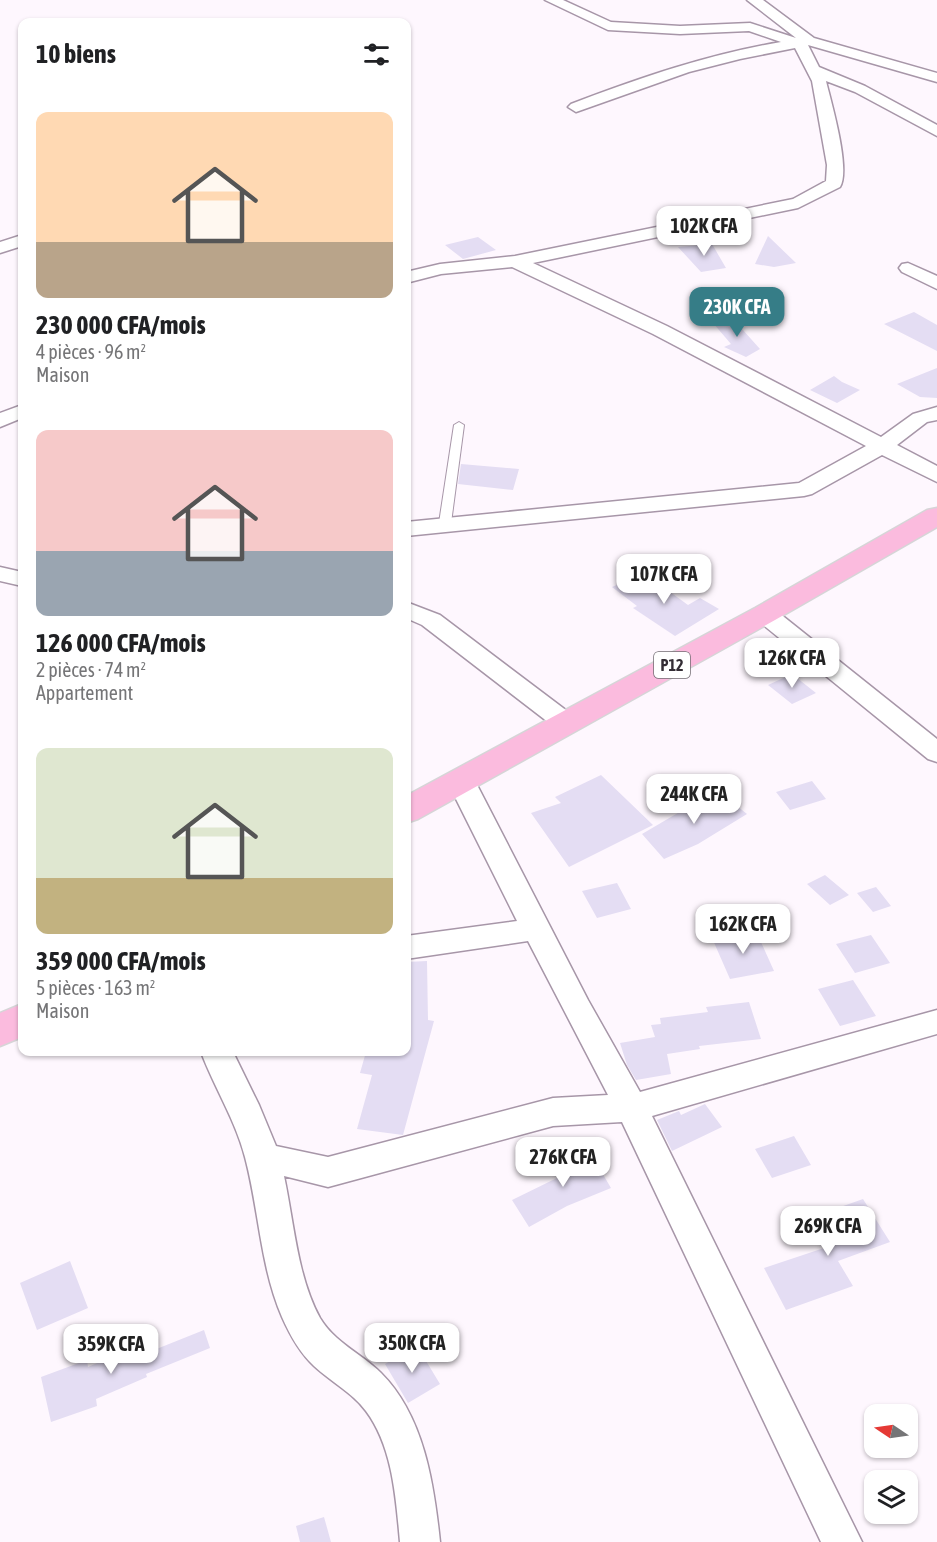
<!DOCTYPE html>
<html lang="fr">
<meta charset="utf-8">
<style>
:root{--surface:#fff;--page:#f2f2f2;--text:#202124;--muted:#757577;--accent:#367d87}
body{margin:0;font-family:"Asap Condensed",sans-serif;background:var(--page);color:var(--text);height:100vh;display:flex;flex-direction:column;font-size:22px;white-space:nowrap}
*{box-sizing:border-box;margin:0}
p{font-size:20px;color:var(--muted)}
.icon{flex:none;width:33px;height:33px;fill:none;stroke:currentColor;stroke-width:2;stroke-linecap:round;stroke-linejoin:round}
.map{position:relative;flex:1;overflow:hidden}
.drawer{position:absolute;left:18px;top:18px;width:393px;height:1038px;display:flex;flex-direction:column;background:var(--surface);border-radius:12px;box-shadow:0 2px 4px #0004}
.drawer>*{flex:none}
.needle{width:39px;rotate:283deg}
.tools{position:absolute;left:864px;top:1404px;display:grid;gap:12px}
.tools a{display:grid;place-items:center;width:54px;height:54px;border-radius:12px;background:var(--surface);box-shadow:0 2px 4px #0004;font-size:30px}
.price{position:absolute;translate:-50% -51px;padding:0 14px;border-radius:12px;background:#fff;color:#222;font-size:20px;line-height:39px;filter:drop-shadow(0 2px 3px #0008)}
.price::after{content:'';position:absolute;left:50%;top:36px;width:18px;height:14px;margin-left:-9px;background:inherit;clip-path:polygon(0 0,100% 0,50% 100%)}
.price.selected{background:var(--accent);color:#fff}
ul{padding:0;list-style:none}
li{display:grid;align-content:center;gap:12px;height:318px;padding:0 18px}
li span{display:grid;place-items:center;height:186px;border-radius:12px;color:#555}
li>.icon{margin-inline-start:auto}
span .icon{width:108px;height:108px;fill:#fffc;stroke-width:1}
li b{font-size:26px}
h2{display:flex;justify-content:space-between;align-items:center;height:72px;padding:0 18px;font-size:26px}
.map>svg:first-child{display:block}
.building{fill:#e4ddf3}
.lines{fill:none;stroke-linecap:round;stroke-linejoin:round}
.service-casing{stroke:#a796a8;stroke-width:2}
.minor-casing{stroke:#a796a8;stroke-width:3}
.primary-casing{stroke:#d6d5d7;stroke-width:3}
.service{fill:#fff;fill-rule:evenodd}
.minor{fill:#fff;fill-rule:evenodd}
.primary{fill:#fbbbde;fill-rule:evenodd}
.labels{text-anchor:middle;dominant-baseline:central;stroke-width:4.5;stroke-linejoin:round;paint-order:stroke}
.shield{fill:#fff;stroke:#716c72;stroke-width:1.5}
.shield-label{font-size:16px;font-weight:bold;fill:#342d35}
</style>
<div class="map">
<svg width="937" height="1542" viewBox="0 0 937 1542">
<rect width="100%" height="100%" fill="#fef7fe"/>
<path class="building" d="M768 236 796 263 774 267 755 264Z
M478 237 496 250 463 259 445 245Z
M712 244 726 268 701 272 678 247Z
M914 312 937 325V351L884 324Z
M734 320 760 349 746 357 724 347 731 344 713 323Z
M937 368V398L920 397 897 384Z
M834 376 842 382 860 390 837 403 810 390Z
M461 464 519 469 513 490 458 484Z
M644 573 688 605 700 598 719 609 675 636 633 608 637 606 612 587Z
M792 674 816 693 792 704 768 685Z
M601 775 653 825 569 867 531 813 561 803 555 797Z
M812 781 826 799 790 810 776 792Z
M717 790 747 814 698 844 664 859 642 834Z
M825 875 849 895 830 905 807 884Z
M617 883 631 909 597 918 582 891Z
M876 887 891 906 873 912 857 893Z
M756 931 774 971 730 979 712 938Z
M871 935 890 963 855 973 836 944Z
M427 961 428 1020 434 1021 403 1135 357 1129 372 1075 360 1073 366 1052H406V962Z
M853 980 876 1016 840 1026 818 989Z
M749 1002 761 1039 699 1046 700 1049 667 1054 671 1074 636 1080 627 1065 620 1043 655 1037 651 1025 661 1024 660 1018 708 1012 706 1007Z
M705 1104 722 1127 672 1151 657 1120 679 1111 681 1115Z
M794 1136 811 1165 772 1178 755 1149Z
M588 1149 611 1188 567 1206 529 1227 512 1200 559 1177 551 1163Z
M863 1199 890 1242 838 1261 853 1286 786 1310 764 1268 836 1244 818 1215Z
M70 1261 88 1308 37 1330 20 1283Z
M204 1330 210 1348 146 1374 147 1377 96 1399 97 1406 51 1422 41 1377 87 1360 88 1367 136 1346 139 1356Z
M417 1346 440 1384 408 1403 385 1364Z
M324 1517 331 1542H300L296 1526Z"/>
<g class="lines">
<g class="service-casing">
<path id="service" d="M459 422 464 425 451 523 445 526 439 523 454 425Z"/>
</g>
<g class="minor-casing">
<path id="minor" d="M545 0H563L611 22 680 26 750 23 796 38 747 0H763L814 38 937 73V82L808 45 819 67 865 86 937 125V136L855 92 826 81C831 102 851 169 840 187L798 208 533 263 667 326 881 437 913 414 937 407V420L927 422 897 445 937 466V482L882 455 812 494 804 496 406 536V522L799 483 866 446 653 334 512 267 441 274 406 283V272L440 264 515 256 793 199 826 181 827 165 812 81 795 48 740 59 689 72 576 112 568 107 571 104C639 78 709 54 781 42L749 31 680 34 608 30Z
M22 235V246L0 253V242Z
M908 263 937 276V289L902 272 899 268 902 264Z
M22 405V418L0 427V413Z
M0 567 22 572V586L0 581Z
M406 602 440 615 575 717 579 723 575 729 566 732 557 729 422 625 406 618Z
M765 607 774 609 937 739V762L928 759 756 619 753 614 756 609Z
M461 772 471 774 475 781 588 1000 640 1092 937 1010V1034L652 1116 862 1542H821L622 1122 553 1126 328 1187 284 1176C294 1222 297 1276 320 1318 335 1343 361 1353 381 1373 424 1416 434 1484 440 1542H400C396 1499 393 1447 366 1411 352 1392 331 1382 314 1366 299 1352 290 1335 282 1317 260 1266 259 1209 245 1157 235 1119 214 1087 201 1052H233L259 1105 276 1146 328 1157 553 1098 608 1095 528 941 406 959V936L517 921 447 781 451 774Z"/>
</g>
<g class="primary-casing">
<path id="primary" d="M937 508V527L775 620 418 819 406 823V796L755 608 927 510Z
M22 1004V1037L0 1046V1013Z"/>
</g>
<use href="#service" class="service"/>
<use href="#minor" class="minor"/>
<use href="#primary" class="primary"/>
</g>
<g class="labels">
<rect class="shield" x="654" y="652" width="36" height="26" rx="4.5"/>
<g class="shield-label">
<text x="672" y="665">P12</text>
</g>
</g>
</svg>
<div class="tools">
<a><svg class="needle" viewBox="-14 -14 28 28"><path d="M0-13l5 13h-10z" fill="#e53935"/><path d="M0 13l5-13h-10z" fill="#757577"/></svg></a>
<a><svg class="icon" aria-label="layers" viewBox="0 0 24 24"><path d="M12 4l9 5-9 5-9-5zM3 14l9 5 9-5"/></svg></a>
</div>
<b class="price" style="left:704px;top:257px">102K CFA</b>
<b class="price selected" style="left:737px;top:338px">230K CFA</b>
<b class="price" style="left:664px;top:605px">107K CFA</b>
<b class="price" style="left:792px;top:689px">126K CFA</b>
<b class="price" style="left:694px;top:825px">244K CFA</b>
<b class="price" style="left:743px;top:955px">162K CFA</b>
<b class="price" style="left:563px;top:1188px">276K CFA</b>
<b class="price" style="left:828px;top:1257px">269K CFA</b>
<b class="price" style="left:412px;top:1374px">350K CFA</b>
<b class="price" style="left:111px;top:1375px">359K CFA</b>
<section class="drawer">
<h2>10 biens<svg class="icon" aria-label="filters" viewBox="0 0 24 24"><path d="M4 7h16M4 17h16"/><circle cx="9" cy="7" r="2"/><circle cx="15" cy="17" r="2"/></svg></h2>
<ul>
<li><span style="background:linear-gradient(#ffd9b3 70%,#b9a48a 0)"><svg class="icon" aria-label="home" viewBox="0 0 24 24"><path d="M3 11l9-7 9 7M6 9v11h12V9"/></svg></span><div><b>230 000 CFA/mois</b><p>4 pièces · 96 m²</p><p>Maison</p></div></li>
<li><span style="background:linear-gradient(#f6c9c9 65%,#9aa5b1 0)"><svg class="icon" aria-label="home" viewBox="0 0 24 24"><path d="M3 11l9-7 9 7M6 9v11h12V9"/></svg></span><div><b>126 000 CFA/mois</b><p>2 pièces · 74 m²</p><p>Appartement</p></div></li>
<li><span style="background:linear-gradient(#dfe7d0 70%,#c2b280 0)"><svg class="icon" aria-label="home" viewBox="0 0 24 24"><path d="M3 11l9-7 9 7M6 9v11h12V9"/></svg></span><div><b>359 000 CFA/mois</b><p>5 pièces · 163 m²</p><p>Maison</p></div></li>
</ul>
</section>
</div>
